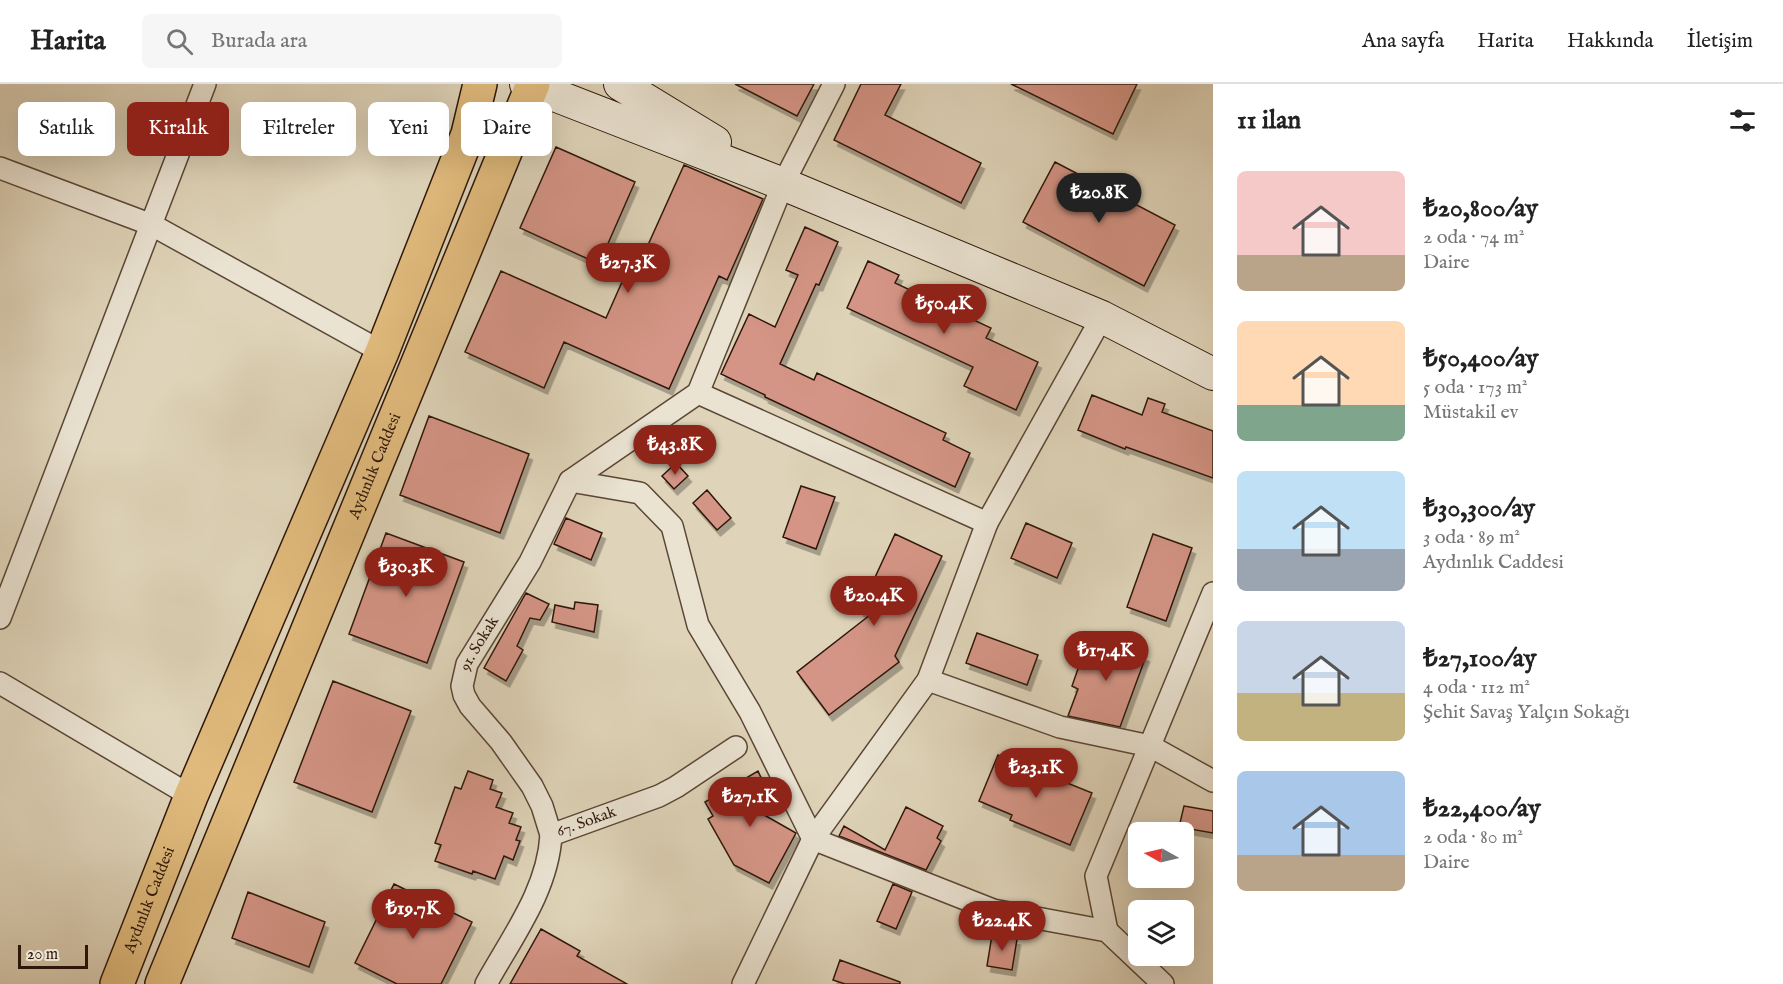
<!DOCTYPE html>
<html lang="tr">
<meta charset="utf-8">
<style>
:root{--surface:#fff;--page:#f6f6f6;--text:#222;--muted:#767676;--line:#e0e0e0;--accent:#8f2418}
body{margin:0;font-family:"IM FELL English",serif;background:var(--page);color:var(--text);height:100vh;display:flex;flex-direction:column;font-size:22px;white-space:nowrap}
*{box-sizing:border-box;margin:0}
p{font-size:20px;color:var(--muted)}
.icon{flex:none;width:33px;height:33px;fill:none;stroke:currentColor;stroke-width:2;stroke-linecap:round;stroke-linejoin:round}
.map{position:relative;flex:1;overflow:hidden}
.sheet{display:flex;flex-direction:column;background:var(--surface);width:570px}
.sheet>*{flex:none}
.top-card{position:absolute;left:18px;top:18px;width:570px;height:54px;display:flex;gap:12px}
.needle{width:39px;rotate:278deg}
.buttons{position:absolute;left:1128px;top:738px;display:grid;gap:12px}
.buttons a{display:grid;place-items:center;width:66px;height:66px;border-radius:9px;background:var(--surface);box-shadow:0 6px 24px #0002;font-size:30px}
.scale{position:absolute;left:18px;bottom:15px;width:70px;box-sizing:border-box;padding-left:6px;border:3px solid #2f170a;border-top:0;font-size:16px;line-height:21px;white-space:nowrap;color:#2f170a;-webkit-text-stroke:4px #eae3d2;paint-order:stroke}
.price{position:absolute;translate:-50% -51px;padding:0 14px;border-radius:21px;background:var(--accent);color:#fff;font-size:20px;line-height:39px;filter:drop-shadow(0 2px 3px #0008)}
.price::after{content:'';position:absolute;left:50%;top:36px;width:18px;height:14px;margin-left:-9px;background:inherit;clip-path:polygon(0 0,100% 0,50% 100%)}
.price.active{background:#222;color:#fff}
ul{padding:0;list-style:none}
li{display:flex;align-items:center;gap:18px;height:150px;padding:0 24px}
li span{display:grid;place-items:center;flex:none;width:168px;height:120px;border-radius:9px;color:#555}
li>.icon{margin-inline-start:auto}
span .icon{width:72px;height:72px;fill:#fffc;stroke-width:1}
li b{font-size:26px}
h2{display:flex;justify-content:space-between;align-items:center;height:72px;padding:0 24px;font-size:26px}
.tag{padding:0 21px;border-radius:9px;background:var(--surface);box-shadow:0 6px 24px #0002;font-size:21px;line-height:54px}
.tag.active{background:var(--accent);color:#fff}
header{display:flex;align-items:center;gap:36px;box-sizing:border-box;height:84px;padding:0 30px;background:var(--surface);border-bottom:2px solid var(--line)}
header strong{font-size:28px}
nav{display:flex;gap:33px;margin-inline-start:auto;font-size:21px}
.search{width:420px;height:54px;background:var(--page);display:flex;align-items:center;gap:15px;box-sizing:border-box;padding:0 21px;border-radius:9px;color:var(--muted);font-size:22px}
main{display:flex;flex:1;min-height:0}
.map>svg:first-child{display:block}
.building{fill:#d59586;stroke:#2f170a;stroke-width:1.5;filter:url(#shadow)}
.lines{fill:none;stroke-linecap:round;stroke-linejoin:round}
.street-casing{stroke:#5b4636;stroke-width:24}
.secondary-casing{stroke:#2f170a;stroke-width:34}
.primary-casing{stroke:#2f170a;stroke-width:36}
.street{stroke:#eae3d2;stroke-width:21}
.secondary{stroke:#eae3d2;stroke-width:32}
.primary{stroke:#e0ba7c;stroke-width:33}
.labels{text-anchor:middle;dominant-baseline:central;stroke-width:4.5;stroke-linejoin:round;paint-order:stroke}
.street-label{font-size:16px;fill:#2f170a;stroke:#eae3d2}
</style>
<header>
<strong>Harita</strong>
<div class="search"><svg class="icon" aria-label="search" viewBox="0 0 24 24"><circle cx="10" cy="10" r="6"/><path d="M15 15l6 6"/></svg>Burada ara</div>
<nav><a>Ana sayfa</a><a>Harita</a><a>Hakkında</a><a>İletişim</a></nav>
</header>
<main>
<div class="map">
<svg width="1213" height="900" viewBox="0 0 1213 900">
<defs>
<filter id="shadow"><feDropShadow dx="3.5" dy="6" stdDeviation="0" flood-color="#0004"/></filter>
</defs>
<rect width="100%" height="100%" fill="#dfd4b9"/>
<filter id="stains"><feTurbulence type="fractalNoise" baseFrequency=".00333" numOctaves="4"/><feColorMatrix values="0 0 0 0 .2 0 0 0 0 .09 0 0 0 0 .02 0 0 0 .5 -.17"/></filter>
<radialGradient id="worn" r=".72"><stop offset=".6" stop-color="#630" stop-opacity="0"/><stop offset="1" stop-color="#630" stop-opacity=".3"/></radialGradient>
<path class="building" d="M735 0H814L797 32Z
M861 0H901L885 31 981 79 961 119 834 56Z
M1011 0H1137L1113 50Z
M556 63 635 98 599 180 520 144Z
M1055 78 1175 141 1144 202 1023 138Z
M684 81 763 115 727 196 719 192 669 305 564 258 544 304 465 268 501 187 606 234 626 189 634 192Z
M805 143 838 158 819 201 816 200 780 280 814 296 817 289 946 349 943 356 970 369 955 403 765 313V311L721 290 749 230 775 243 798 191 786 186Z
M868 177 899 191 895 199 991 244 986 254 1038 278 1016 326 964 302 973 283 847 224Z
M1092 311 1142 331 1148 314 1165 320 1162 328 1213 347V394L1126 363 1125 365 1078 346Z
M429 332 529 370 500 449 400 411Z
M676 379 688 392 674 405 662 392Z
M801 402 835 413 816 465 783 453Z
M707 406 731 434 717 446 693 419Z
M566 434 602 449 591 476 554 460Z
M1026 439 1072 459 1057 494 1011 474Z
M386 449 464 478 427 579 349 550Z
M895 450 942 472 895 572 899 578 829 631 797 588 870 531 860 526Z
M1153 450 1192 464 1166 537 1127 523Z
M526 509 549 520 540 536 530 534 517 562 523 566 506 597 484 584Z
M575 518 598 521 594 548 552 538 555 521 574 525Z
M1099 548 1121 556 1119 562 1146 572 1120 643 1068 632 1078 605 1072 602 1080 579 1087 581Z
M977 549 1038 571 1027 601 966 579Z
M333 597 411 627 372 728 294 698Z
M998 671 1092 709 1070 761 1010 736 1012 731 979 717Z
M468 687 493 696 490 705 502 709 496 723 513 729 509 739 521 743 516 756 520 757 513 776 504 772 495 795 473 787 472 790 435 777 441 761 435 759 455 703 461 705Z
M758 687 774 722 759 728 796 749 769 799 734 781 708 735 713 732 705 718Z
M1184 722 1213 727V749L1179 743Z
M906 723 943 742 937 754 941 757 926 786 839 752 844 742 885 766Z
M394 800 472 838 441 900H397L355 879Z
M893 800 912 808 896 845 877 837Z
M248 808 325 838 309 883 232 854Z
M541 845 580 867 577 872 627 900H510Z
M992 851 1017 855 1012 886 987 882Z
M840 876 900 898V900H845L833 896Z"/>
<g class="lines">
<g class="street-casing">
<g id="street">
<path d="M0 84 152 141 382 268"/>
<path d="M698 309 987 439 1102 233"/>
<path d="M570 397 640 409 672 442 698 541 750 628 813 755 993 826 1107 847 1163 900"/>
<path d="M570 397 698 309 783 100 834 0"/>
<path d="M0 534 205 0"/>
<path d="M928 596 1060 643 1150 662 1213 697"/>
<path d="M0 599 191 712"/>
<path id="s1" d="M551 751 542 722 532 702 501 658 470 622 464 611 462 602 467 580 530 478 570 397"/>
<path d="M1107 847 1096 792 1213 509"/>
<path id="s2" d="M486 900C512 853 548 806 551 751L659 712 676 703 736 663"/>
<path d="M743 900 813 755 928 596 987 439"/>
</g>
</g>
<g class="secondary-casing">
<path id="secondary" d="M526 0 783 100 1102 233 1213 290
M620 0 715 58"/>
</g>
<g class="primary-casing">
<g id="primary">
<path id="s3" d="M117 900 191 712 382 268 468 50 480 0"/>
<path id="s4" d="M162 900 533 0"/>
</g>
</g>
<use href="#street" class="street"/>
<use href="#secondary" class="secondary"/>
<use href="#primary" class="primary"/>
</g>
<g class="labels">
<g class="street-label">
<text stroke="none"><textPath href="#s4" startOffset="560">Aydınlık Caddesi</textPath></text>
<text stroke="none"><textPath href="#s1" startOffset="222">91. Sokak</textPath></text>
<text stroke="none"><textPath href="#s2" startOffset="202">67. Sokak</textPath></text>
<text stroke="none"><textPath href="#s3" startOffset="90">Aydınlık Caddesi</textPath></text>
</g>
</g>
<rect width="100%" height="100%" filter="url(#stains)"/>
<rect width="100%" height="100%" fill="url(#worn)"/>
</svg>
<div class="buttons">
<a><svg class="needle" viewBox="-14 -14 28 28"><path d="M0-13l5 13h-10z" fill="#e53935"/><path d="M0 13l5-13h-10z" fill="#767676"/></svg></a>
<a><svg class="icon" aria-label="layers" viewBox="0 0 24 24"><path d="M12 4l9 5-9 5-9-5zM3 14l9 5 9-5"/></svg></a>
</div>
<div class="scale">20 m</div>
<b class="price active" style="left:1099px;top:140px">₺20.8K</b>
<b class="price" style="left:628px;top:210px">₺27.3K</b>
<b class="price" style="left:944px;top:251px">₺50.4K</b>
<b class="price" style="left:675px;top:392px">₺43.8K</b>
<b class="price" style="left:406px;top:514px">₺30.3K</b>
<b class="price" style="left:874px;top:543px">₺20.4K</b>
<b class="price" style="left:1106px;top:598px">₺17.4K</b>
<b class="price" style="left:1036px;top:715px">₺23.1K</b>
<b class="price" style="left:750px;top:744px">₺27.1K</b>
<b class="price" style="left:413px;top:856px">₺19.7K</b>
<b class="price" style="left:1002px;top:868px">₺22.4K</b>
<div class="top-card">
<a class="tag">Satılık</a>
<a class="tag active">Kiralık</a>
<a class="tag">Filtreler</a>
<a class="tag">Yeni</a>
<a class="tag">Daire</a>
</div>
</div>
<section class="sheet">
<h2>11 ilan<svg class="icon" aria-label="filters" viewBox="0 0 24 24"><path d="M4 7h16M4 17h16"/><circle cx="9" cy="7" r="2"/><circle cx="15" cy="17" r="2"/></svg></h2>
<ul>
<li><span style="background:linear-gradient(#f6c9c9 70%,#b9a48a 0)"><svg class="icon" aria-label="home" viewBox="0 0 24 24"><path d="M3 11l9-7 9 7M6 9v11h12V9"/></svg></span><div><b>₺20,800/ay</b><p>2 oda · 74 m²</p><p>Daire</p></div></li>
<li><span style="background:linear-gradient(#ffd9b3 70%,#7fa58c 0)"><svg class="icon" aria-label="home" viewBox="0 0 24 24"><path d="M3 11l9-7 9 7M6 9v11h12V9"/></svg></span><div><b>₺50,400/ay</b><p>5 oda · 173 m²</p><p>Müstakil ev</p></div></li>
<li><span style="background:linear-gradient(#bfe0f5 65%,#9aa5b1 0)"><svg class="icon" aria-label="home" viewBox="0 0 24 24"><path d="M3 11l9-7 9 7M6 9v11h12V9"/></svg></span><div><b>₺30,300/ay</b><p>3 oda · 89 m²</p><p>Aydınlık Caddesi</p></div></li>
<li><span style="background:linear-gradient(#c9d6e8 60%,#c2b280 0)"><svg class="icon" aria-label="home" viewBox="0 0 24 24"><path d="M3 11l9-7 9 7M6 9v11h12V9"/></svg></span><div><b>₺27,100/ay</b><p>4 oda · 112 m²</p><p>Şehit Savaş Yalçın Sokağı</p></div></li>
<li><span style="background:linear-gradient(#a9c7e8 70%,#b9a48a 0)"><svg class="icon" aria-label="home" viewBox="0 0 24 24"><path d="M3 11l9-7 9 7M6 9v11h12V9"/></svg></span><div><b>₺22,400/ay</b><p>2 oda · 80 m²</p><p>Daire</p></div></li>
</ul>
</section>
</main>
